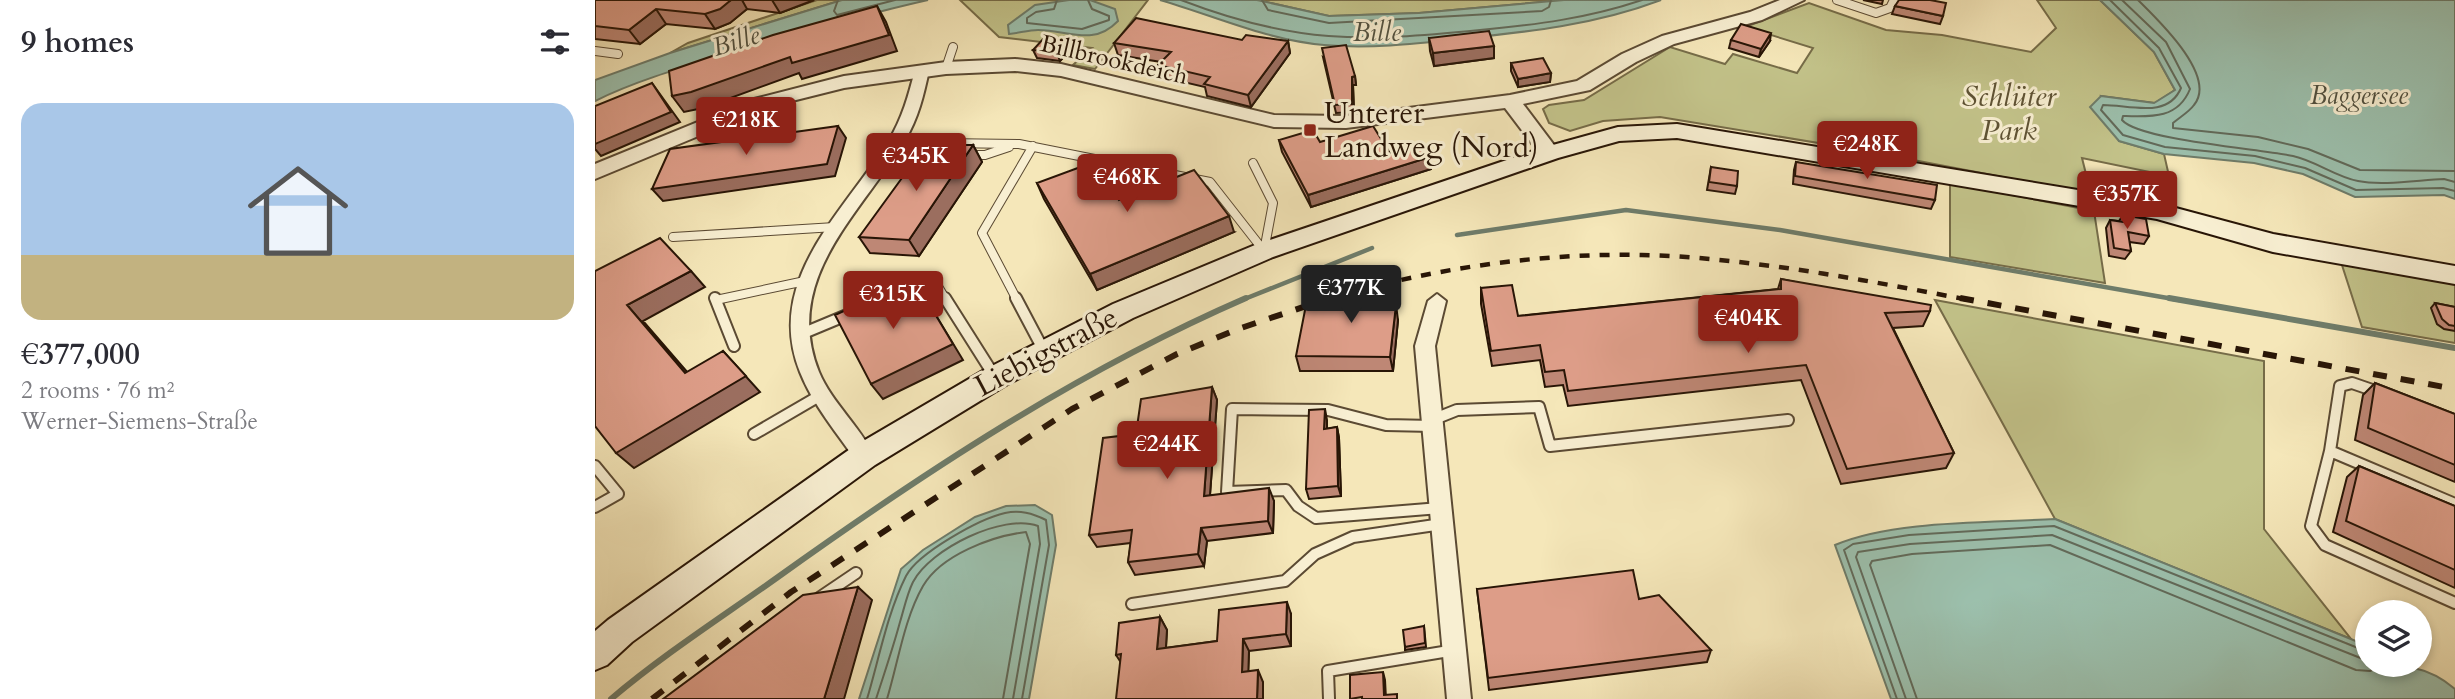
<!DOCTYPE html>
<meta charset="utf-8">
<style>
:root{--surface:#fff;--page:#f7f7f7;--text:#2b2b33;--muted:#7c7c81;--line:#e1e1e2;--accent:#8f2418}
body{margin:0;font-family:Cardo,serif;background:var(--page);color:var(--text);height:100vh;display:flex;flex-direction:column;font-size:26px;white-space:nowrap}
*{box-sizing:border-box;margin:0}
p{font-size:23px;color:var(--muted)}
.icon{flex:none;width:38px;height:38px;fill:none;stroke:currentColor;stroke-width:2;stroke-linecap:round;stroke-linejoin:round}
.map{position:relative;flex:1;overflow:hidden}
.panel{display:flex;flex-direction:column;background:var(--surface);width:595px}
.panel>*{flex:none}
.tools{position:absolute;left:1760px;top:600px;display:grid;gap:14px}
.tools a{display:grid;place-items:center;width:77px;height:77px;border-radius:50%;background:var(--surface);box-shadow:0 4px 10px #0003;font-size:35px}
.price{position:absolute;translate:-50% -60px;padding:0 16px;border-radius:7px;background:var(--accent);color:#fff;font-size:23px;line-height:46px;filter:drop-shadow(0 2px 4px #0008)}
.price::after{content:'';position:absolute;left:50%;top:42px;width:21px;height:16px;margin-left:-10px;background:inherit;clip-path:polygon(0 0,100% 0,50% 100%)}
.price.on{background:#222;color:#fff}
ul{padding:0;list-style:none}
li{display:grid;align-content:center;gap:14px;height:371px;padding:0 21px}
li+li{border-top:2px solid var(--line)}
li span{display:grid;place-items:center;height:217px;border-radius:21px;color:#555}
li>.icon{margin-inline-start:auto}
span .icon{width:126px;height:126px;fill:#fffc;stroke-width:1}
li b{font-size:30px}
h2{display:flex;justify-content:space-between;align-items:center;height:84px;padding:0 21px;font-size:30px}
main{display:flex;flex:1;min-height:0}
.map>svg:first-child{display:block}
.green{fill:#c3c38a;stroke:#766c48;stroke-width:2}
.water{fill:#9cc0ad;stroke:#6e7c6a;stroke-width:2}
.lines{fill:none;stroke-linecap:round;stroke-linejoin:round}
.shore{stroke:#626a5a;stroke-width:2}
.stream-far1{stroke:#6e7c6a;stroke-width:4.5}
.stream{stroke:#6e7c6a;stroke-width:6}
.service-far1-casing{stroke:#5b4a33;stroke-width:10}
.service-casing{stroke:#5b4a33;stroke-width:14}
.minor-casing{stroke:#5b4a33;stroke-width:4}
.tertiary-casing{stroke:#5b4a33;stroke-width:4}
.secondary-casing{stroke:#281506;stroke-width:4}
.service-far1{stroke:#f8efd2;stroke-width:8}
.service{stroke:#f8efd2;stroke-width:10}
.minor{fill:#f8efd2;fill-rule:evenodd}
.tertiary{fill:#f8efd2;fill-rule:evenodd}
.secondary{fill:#f8efd2;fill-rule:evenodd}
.rail-far1{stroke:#281506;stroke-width:4.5;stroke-dasharray:10 10;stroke-linecap:butt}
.rail{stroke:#281506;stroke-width:6;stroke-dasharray:14 14;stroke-linecap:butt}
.wall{fill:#be8775;stroke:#281506;stroke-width:2}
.shaded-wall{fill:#9b6e5f;stroke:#281506;stroke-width:2}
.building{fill:#dd9d88;stroke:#281506;stroke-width:2}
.poi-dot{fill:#8f2418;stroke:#f8efd2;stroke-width:2.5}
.labels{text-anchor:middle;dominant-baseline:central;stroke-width:6;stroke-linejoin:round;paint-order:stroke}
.far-street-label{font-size:24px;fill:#281506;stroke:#f8efd2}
.far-water-label{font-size:26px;font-style:italic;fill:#515140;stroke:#f8efd2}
.park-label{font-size:30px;font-style:italic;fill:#5e5234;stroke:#f8efd2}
.poi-label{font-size:30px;fill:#281506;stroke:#f8efd2;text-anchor:start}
.street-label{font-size:30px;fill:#281506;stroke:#f8efd2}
</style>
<main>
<section class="panel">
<h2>9 homes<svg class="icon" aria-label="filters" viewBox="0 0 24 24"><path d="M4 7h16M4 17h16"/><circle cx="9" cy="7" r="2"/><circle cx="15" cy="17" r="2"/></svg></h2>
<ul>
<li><span style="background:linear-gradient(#a9c7e8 70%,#c2b280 0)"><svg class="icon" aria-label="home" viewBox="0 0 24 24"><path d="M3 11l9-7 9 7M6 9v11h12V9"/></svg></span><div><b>€377,000</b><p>2 rooms · 76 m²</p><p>Werner-Siemens-Straße</p></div></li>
</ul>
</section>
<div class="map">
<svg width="1860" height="699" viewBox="0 0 1860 699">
<rect width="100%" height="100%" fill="#f5e7b9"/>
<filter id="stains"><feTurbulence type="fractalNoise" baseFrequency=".00286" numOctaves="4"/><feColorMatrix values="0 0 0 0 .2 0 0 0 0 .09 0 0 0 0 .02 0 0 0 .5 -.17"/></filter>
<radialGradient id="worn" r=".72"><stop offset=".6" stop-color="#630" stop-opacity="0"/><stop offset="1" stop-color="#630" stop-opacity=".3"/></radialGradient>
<path class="green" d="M222 0H247L75 53 93 43Z
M365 0H553L500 69 478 65 497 48 404 37Z
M662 0H969L824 13 734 16Z
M1442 0H1505L1559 52 1580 90 1560 103 1506 96 1524 141 1569 154 1574 176 1487 158 1496 194 1266 150 1065 117 1008 121 975 131 954 123 948 109 954 105 989 100 1075 47 1130 64 1138 54 1202 73 1218 48 1150 27 1214 3 1291 30 1347 35 1436 52 1461 28Z
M1355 183 1499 211 1510 283 1355 257Z
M1746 262 1860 283V343L1767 327Z
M1340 300 1669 361V529L1756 639 1460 519Z"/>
<path class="water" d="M247 0H333C270 14 209 32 147 50 97 65 46 78 0 101V80L75 53Z
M474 0H495L520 9 523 21C498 47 474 30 443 30 434 30 424 33 414 34L413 25 440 5Z
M565 0H662L734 16 824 13 969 0H1066C1000 25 933 32 863 39 818 44 774 49 729 45 672 40 620 16 565 0Z
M1505 0H1860V199L1849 195 1760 197 1708 174 1659 163 1569 154 1524 141 1495 107 1506 96 1559 103 1580 90 1559 52Z
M440 505 457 515 461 545 434 699H264L306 569 328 550 380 517 411 506Z
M1460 519 1773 646V665C1808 665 1832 665 1860 689V699H1296L1240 545C1298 520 1395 523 1460 519Z"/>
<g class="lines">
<path class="shore" d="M243 0 239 11 242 15 300 0
M462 0 459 9 441 12 432 18V23L487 29 514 20V16L497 9 493 0
M586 0C700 44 766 42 885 30 940 25 994 18 1047 0
M667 0 673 10 734 23 947 11 954 7 956 0
M1515 0 1564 48 1586 88C1573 119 1535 105 1508 105L1506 110 1528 135 1570 147 1660 156 1710 168 1761 190 1848 188 1860 191
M1527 0 1571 42 1595 89C1583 119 1556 117 1528 116L1527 120C1544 140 1664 149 1698 156 1721 161 1741 177 1763 181 1787 186 1824 180 1849 179L1860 182
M1543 0C1562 19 1623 76 1599 105 1594 112 1585 117 1578 123V128L1663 137 1713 149 1765 170 1860 171
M272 699C284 659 292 614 311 576 323 553 384 519 410 513 425 510 437 513 451 520L454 545 427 699
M281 699C289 674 298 648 305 622 309 609 312 594 318 582 335 549 408 513 443 526L445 544 418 699
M292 699C303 663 309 619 328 586 346 555 397 536 431 532L435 544 408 699
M1302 699 1249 550 1258 544 1314 535 1459 526 1773 652
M1311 699 1261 557 1263 552 1315 544 1457 535 1773 661
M1322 699 1275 565 1277 561 1317 554 1455 545 1761 670 1775 671 1789 665"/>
<path class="stream-far1" d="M862 235 1031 210 1185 230 1584 300
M647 300 777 248"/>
<path class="stream" d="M1574 298 1860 348
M16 699C69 654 127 617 183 577 331 471 483 371 651 298"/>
<g class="service-far1-casing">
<path id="service-far1" d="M1242 0 1281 13 1295 8 1299 0
M0 51 23 54
M351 68 358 47
M371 155H390L414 147
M658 163 678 203 669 251
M283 168 318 163 347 143 424 144 615 182 669 251
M78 237 240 227
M311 289 325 283H341L351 300
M121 300 210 281
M422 300 387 233 438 146"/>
</g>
<g class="service-casing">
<path id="service" d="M120 298 139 346
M350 298 400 377
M421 298 449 351
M204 335 252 315
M1786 393 1757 383 1745 386 1735 451 1716 526 1730 545 1860 603
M837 420 862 410 944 407 955 446 1193 420
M838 426 791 425 733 410 637 409 632 492 691 490 703 506 721 518 845 508
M159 434 226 395
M1735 451 1860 504
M0 466 23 494 0 507
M224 598 261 573
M537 604 690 581 720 554 758 537 847 524
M734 699 733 671 860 650"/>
</g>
<g class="minor-casing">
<path id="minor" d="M327 66 334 70C329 94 323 119 310 140 267 213 186 278 224 372 237 403 265 426 279 456L276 462 269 465 262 462C242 433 218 405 205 372 168 280 250 211 294 140 307 119 314 94 320 70Z
M842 294 851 301 840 346 876 699H852L820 346 833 301Z"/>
</g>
<g class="tertiary-casing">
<path id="tertiary" d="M1185 0H1209L1167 20 1079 44 1041 62 995 90 928 104 965 153 955 160 948 158 910 108 751 128 679 127 466 76 420 71 351 74 249 88 173 107 0 179V164L159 99 249 76 351 62 420 59 466 64 679 115 751 116 915 95 982 81 1027 54 1067 36 1155 12Z"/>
</g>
<g class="secondary-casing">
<path id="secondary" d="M1082 124 1562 203 1678 234 1860 266V284L1678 252 1562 219 1082 138 1024 141 963 158 678 257 538 318 411 385 280 465 37 642 12 665 0 670V631L13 620 258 447 391 369 518 304 660 245 947 148 1023 127Z"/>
</g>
<use href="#service-far1" class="service-far1"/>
<use href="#service" class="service"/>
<use href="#minor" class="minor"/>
<use href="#tertiary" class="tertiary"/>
<use href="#secondary" class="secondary"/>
<path class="rail-far1" d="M729 300C840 267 958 250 1075 256 1176 262 1275 281 1374 300"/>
<path class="rail" d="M1365 298 1860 389
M57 699 196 592 477 409 582 354 643 329 735 298"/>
</g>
<path class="wall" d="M0 0H219L185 13 152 9 135 23 120 29 71 24 45 44 0 39Z
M1268 0H1288L1287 4Z
M1300 6 1348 16 1345 24 1297 14Z
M834 38 899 46V58L839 66 835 51Z
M647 40 693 41 695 53 656 107 612 96 610 87 567 77 563 65 566 62 523 55 519 43Z
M1136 40 1175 41 1164 57 1134 48Z
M476 49 465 61 442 58 438 50Z
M728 57 760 76 761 85H758L759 112 741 113Z
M916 63 956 73 955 82 923 87 916 71Z
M684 140 725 142 795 153 835 157 836 169 716 207 687 152Z
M378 145 387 162 324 256 275 253 264 237Z
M1201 162 1340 200 1336 209 1198 184 1199 170Z
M1116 167 1142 186 1140 194 1112 190Z
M442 183 524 200 639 232 502 290 449 199Z
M1528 215 1554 236 1549 244 1534 242 1536 251 1530 259 1514 256 1511 228 1515 220 1524 221Z
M1186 279 1335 311 1328 326 1298 328 1359 453 1351 468 1246 484 1206 380 973 406 968 385 950 387 945 360 897 366 886 304V288L923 316 1183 289Z
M795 291 794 305 803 320 798 371H705L701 356 760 305Z
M1840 303 1860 307V331L1849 329 1842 324 1836 308Z
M1780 383 1860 414V482L1760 440 1768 395Z
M617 387 622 400 615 495 679 501 678 533 612 541 609 566 540 575 533 562 536 543 502 547 494 535Z
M732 420V429L742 427 744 438 746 496 714 499 711 489Z
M1764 466 1860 506V588L1738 532 1752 477Z
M882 589 1116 650 1112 662 894 690Z
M696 614V646L654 651 653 672 668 682 525 661 521 655 565 617 572 630 571 648 622 641Z
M829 626 831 647 810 650V647Z"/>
<path class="shaded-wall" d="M136 0H147L152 9 135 23 120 29 110 14Z
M177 0H219L185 13Z
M282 6 291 22 302 51 207 79 204 73 108 108 89 112 77 96Z
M61 9 71 24 45 44 34 30Z
M1176 33 1175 41 1164 57 1166 49Z
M473 41 476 49 465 61 462 53Z
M693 41 695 53 656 107 653 95Z
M899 46V58L839 66 838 53Z
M956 73 955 82 923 87V79Z
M760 76 761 85H758L759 112 757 77Z
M57 83 85 122 6 156 0 149V144Z
M243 126 251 138 240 176 68 201 57 189Z
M378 145 387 162 324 256 314 240Z
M835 157 836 169 716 207 713 195Z
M634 216 639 232 502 290 495 274Z
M96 271 110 287 48 321 106 388 90 373 32 305Z
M792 276 795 291 792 320 790 305Z
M319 279 368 360 288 399 276 384Z
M801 305 803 320 798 371 795 357Z
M128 351 165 392 39 468 21 453Z
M617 387 622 400 614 508 609 496Z
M730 409 732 420V439L729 429Z
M742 427 744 438 746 496 743 486Z
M674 488 679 501 678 533 673 521Z
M606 528 612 541 609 566 603 554Z
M263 587 277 600 249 699H229Z
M692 602 696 614V646L691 634Z
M565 617 572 630 570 661 562 649Z
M648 639 654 651 653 684 647 672Z
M663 670 668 682V699H662Z
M788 672 790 680 791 699 789 695Z"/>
<path class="building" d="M0 0H136L125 9 110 14 61 9 34 30 0 26Z
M1304 0H1335L1351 3 1348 16 1300 6Z
M282 6 294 35 197 63 195 57 96 92 77 96 74 71 178 35Z
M541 18 647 40 651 35 693 41 653 95 609 84 615 77 563 65 576 52 519 43Z
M1146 24 1176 33 1166 49 1136 40Z
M894 31 899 46 838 53 834 38Z
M449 38 473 41 462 53 438 50Z
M751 45 760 76 757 77V104L740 105 727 48Z
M948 58 956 73 923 79 916 63Z
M57 83 76 112 0 144V106Z
M243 126 232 164 57 189 75 149Z
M778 126 795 153 827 143 835 157 713 195 684 140 718 130 725 142Z
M331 145H378L314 240 264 237Z
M499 162 524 200 599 170 634 216 495 274 442 183Z
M1201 162 1342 185 1340 200 1200 176Z
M1116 167 1143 171 1142 186 1114 182Z
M1528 215 1551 219 1554 236 1533 232 1536 251 1519 248 1515 220 1529 222Z
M65 238 96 271 32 305 90 373 128 351 151 376 21 453 0 426V271Z
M792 276 790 305H801L795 357 701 356 711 305H760L763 280Z
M319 279 358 344 276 384 240 315Z
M1186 279 1336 305 1335 311 1290 313 1359 453 1252 469 1211 365 973 391 969 370 950 372 945 345 896 351 886 288 917 285 923 316 1186 289Z
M1840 303 1860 307V326L1854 325 1847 319Z
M1780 383 1860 414V465L1773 428Z
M617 387 609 496 674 488 673 521 606 528 603 554 533 562 537 530 494 535 508 438 541 434 546 399Z
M730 409 729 429 742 427 743 486 711 489 714 410Z
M1764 466 1860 506V570L1751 521Z
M1038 570 1044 599 1064 595 1116 650 893 678 882 589Z
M263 587 229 699H68L208 595Z
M692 602 691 634 648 639 647 672 663 670 662 699H521L526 654 521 655 524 623 565 617 562 649 622 641 624 610Z
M829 626 830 643 810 647 808 630Z
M788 672 789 695 802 694V699H767V697L755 699V675Z"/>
<rect class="poi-dot" x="708" y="123" width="14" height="14" rx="3.5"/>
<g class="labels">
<g class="far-street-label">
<text transform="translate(519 60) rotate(13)">Billbrookdeich</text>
</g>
<g class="far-water-label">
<text x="782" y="32">Bille</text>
<text transform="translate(141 41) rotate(-17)">Bille</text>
<text x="1764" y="95">Baggersee</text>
</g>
<g class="park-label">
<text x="1414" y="96">Schlüter<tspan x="1414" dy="34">Park</tspan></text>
</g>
<g class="poi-label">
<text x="729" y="113">Unterer<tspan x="729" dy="34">Landweg (Nord)</tspan></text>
</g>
<g class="street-label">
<text transform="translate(451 352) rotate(-28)">Liebigstraße</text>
</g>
</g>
<rect width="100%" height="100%" filter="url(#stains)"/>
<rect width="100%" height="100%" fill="url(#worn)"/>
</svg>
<div class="tools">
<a><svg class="icon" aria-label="layers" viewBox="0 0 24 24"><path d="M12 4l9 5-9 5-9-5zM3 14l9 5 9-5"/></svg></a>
</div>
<b class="price" style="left:151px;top:157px">€218K</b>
<b class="price" style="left:1272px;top:181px">€248K</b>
<b class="price" style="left:321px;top:193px">€345K</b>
<b class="price" style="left:532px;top:214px">€468K</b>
<b class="price" style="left:1532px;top:231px">€357K</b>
<b class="price on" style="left:756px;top:325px">€377K</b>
<b class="price" style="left:298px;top:331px">€315K</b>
<b class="price" style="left:1153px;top:355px">€404K</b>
<b class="price" style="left:572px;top:481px">€244K</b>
</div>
</main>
